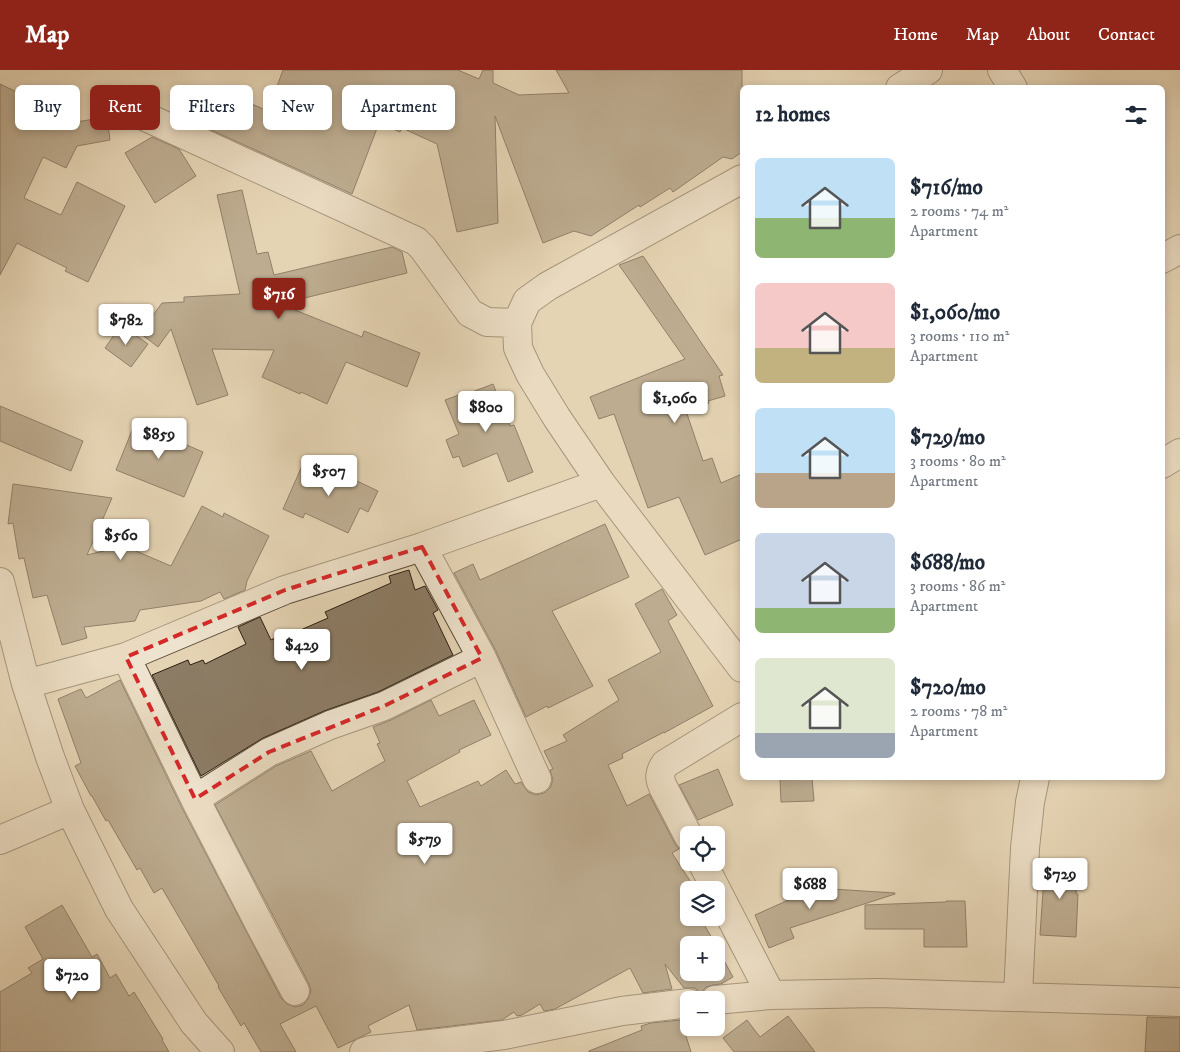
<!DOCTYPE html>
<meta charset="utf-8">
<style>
:root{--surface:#fff;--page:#f6f6f7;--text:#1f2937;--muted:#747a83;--accent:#8f2418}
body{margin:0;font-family:"IM FELL DW Pica",serif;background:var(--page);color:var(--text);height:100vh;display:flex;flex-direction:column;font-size:19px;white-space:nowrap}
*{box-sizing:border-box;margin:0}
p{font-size:16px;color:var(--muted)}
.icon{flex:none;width:28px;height:28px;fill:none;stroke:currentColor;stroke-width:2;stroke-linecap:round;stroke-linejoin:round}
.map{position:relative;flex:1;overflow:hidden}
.details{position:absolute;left:740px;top:15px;width:425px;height:695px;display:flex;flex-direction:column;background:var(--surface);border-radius:8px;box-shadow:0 2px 8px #0003}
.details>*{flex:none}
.top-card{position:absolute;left:15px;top:15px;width:475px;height:45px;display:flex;gap:10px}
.fabs{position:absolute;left:680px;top:756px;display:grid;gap:10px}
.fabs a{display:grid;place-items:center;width:45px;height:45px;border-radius:8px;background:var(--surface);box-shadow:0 2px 8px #0003;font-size:25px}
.price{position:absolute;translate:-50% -42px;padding:0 11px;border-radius:5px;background:#fff;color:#222;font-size:16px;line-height:32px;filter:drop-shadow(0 1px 2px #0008)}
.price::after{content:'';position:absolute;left:50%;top:30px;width:15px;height:11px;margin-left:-8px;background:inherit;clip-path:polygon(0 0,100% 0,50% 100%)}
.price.active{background:var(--accent);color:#fff}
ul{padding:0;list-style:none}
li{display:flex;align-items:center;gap:15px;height:125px;padding:0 15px}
li span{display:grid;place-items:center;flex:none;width:140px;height:100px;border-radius:8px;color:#555}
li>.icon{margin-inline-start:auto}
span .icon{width:60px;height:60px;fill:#fffc;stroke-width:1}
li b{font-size:21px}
h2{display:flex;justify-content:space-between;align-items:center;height:60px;padding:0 15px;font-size:21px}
.tag{padding:0 18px;border-radius:8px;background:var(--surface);box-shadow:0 2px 8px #0003;font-size:18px;line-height:45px}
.tag.active{background:var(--accent);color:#fff}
header{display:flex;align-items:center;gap:30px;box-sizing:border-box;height:70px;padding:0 25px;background:var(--accent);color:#fff}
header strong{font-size:24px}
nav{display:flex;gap:28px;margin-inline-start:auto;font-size:18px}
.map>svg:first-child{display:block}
.building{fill:#8c7c65;stroke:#2b1d10}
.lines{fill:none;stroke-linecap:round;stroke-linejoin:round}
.street-casing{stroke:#5a4b39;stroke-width:30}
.street{stroke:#eee3ce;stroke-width:28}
.marked{fill:none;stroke:#d62828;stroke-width:4;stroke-dasharray:10 6;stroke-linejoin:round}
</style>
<header>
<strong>Map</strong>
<nav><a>Home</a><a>Map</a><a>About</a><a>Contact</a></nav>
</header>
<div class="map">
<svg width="1180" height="982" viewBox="0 0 1180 982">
<rect width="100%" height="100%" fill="#e5d4b4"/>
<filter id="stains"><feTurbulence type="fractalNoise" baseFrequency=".004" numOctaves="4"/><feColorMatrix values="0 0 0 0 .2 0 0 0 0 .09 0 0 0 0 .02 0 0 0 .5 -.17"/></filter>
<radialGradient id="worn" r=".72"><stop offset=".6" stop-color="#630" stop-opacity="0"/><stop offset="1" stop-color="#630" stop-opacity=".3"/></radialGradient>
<path class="building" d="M283 0H458L479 9 483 0H493V13L519 25 569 23 556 0H742V82L732 89 723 87 673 122 670 118 640 137 639 135 591 166 574 161 543 173 495 46 498 153 457 162 437 74 402 58 400 62 379 53 352 124 185 48 186 46 211 33 221 53 233 26 268 41Z
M0 14 44 35 33 59 107 47 110 70 77 76 66 98 43 87 24 128 61 145 77 112 125 136 88 212 65 201 67 198 17 173 0 205Z
M152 67 179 79 196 106 155 133 125 83Z
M242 120 257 184 268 182 274 205 392 177 402 182 407 203 280 234 362 267 364 261 420 283 407 317 346 292 327 334 301 322 300 324 262 307 274 280 212 279 228 325 197 335 171 259 158 277 140 263 162 233 184 232V227L240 224 217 125Z
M643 186 723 305 719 306 725 326 708 331 709 333 686 341 703 391 712 388 721 413 742 404V469L705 485 679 427 648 438 614 344 599 349 590 327 685 289 619 195Z
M121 255 148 274 131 297 105 278Z
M493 314 510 356 514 355 533 402 508 412 497 383 463 397 459 386 453 388 446 370 459 364 445 330 467 322V324Z
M0 336 83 371 71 401 0 371Z
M135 353 203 382 184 427 116 400Z
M321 394 378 421 368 442 360 438 348 463 305 443 303 448 283 439 302 396 317 402Z
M13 414 112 428 87 485 124 476 171 496 202 436 223 447 224 443 269 466 247 511 245 520 224 529 220 522 201 531 140 540 135 551 84 557 87 568 62 575 47 525 33 528 24 488 19 489 13 453 8 454Z
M605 454 629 507 552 541 593 616 548 638 547 636 526 647 496 581 454 503 473 494 480 510Z
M409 500 415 520 425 516 438 540 433 543 453 585 378 622 324 641 263 668 201 706 152 605 188 590 190 595 203 590 205 594 246 574 238 557 260 547 271 570 279 566 280 569 328 548 325 542 391 513 389 506Z
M662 519 677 545 668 551 713 636 664 663V662L622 684 623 688 608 695 627 736 649 724 675 774 679 779 672 783 696 820H689V848H708L702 851 716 875H689V902H716V876L733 907 721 914 713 915 706 917 701 923 695 918H684L665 894 672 919 643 923 630 898 555 939 544 941 540 934 522 945 517 946 514 942 502 950 417 960 409 935 368 956 371 962 338 978 316 936 280 954 296 982H261L244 953 241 956 218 917 219 916 162 818 154 823 140 798 137 800 108 750 106 751 92 726H91L75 696 81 693 58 629 81 619 86 628 120 610 181 736 281 928 287 934 295 937 303 935 308 929 311 921 309 914 215 735 276 696 311 681 332 721 385 691 377 674 380 673 373 657 391 650 431 630 439 646 474 630 491 665 459 680 460 682 407 711 420 737 478 711 481 716 506 700 515 714 521 712 528 722 536 725 544 723 550 718 553 710 550 700 553 699 544 681 567 671 563 665 619 630 608 610 661 582 635 534Z
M718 699 733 735 698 750 679 715Z
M780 708H812L814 731 781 732Z
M1045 792 1078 795 1076 824H1078L1076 867 1040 865Z
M801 817 895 823V824L790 858 794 868 769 878 755 845 802 824Z
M946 831H965L967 877H924V859H865V835L946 832Z
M62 835 92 887 97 884 110 908 116 904 129 926 134 922 163 969 162 970 169 982H0V922L32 903 28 898 43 889 25 857Z
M788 946 815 982H734L723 968 747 950 760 967Z
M1147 947 1180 948V982H1145Z
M681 950 691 982H589V981L642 960 641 956 651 953Z"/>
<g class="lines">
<g class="street-casing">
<path id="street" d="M1002 0 1013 18
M900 18 928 0
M122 36 416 171 423 178 470 243 487 252 517 253
M742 109 548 216 527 231 517 253 518 278 530 304 557 348 601 413 742 598
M1162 189 1180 179
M1162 394 1180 383
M422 477 482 588 537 709
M0 512 26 614 50 687 70 740 119 839 194 953 220 982
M126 587 195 729 262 859 295 921
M26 614 126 587 285 520 422 477 601 413
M195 729 269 682 330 655 384 636 482 588
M689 767 663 717C659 708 659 703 665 694L742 647
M0 770 70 740
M702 792 771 925
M1018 926 1025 778 1030 732 1035 708
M715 930 771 925 879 923 1180 932
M364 982 371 980 449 972 504 965 622 941 689 933"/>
</g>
<use href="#street" class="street"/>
</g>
<path d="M0 0H1180V982H0ZM422 477 482 588 384 636 269 682 195 729 126 587 285 520Z" fill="#e5d4b4" fill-opacity=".55" fill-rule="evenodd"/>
<path class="marked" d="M422 477 482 588 384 636 269 682 195 729 126 587 285 520Z"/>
<rect width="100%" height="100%" filter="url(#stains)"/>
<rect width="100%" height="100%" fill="url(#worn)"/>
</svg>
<div class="fabs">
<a><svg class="icon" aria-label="locate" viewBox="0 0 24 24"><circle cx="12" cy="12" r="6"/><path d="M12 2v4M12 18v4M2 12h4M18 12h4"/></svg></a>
<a><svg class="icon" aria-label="layers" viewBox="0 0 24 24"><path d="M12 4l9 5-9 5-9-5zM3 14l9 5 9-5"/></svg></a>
<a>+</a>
<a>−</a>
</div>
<b class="price active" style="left:279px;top:250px">$716</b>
<b class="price" style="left:126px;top:276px">$782</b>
<b class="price" style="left:675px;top:354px">$1,060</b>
<b class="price" style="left:486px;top:363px">$800</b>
<b class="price" style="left:159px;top:390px">$859</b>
<b class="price" style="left:329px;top:427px">$507</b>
<b class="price" style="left:121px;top:491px">$560</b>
<b class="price" style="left:302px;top:601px">$429</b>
<b class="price" style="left:425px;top:795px">$579</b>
<b class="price" style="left:1060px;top:830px">$729</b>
<b class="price" style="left:810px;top:840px">$688</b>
<b class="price" style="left:72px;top:931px">$720</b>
<div class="top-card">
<a class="tag">Buy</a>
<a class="tag active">Rent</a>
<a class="tag">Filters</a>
<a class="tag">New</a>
<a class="tag">Apartment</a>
</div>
<section class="details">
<h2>12 homes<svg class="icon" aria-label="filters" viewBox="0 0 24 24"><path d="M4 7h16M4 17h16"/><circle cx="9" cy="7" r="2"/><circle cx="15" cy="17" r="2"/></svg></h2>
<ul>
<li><span style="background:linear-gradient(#bfe0f5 60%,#8fb573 0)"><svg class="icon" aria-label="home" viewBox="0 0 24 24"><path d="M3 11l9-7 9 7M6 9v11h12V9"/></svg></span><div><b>$716/mo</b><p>2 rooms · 74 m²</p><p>Apartment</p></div></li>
<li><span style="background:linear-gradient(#f6c9c9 65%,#c2b280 0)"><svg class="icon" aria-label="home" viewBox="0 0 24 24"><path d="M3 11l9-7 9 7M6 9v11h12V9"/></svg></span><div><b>$1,060/mo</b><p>3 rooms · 110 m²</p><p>Apartment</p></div></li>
<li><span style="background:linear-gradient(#bfe0f5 65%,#b9a48a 0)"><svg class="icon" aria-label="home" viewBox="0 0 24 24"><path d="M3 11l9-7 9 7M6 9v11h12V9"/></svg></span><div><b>$729/mo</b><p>3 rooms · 80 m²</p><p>Apartment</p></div></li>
<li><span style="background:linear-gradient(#c9d6e8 75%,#8fb573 0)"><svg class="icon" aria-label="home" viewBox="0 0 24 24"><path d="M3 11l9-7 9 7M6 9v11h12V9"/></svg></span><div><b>$688/mo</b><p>3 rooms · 86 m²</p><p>Apartment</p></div></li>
<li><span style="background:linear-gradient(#dfe7d0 75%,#9aa5b1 0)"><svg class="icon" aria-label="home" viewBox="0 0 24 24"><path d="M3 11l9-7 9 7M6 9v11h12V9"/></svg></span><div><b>$720/mo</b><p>2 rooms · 78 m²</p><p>Apartment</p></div></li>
</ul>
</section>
</div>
